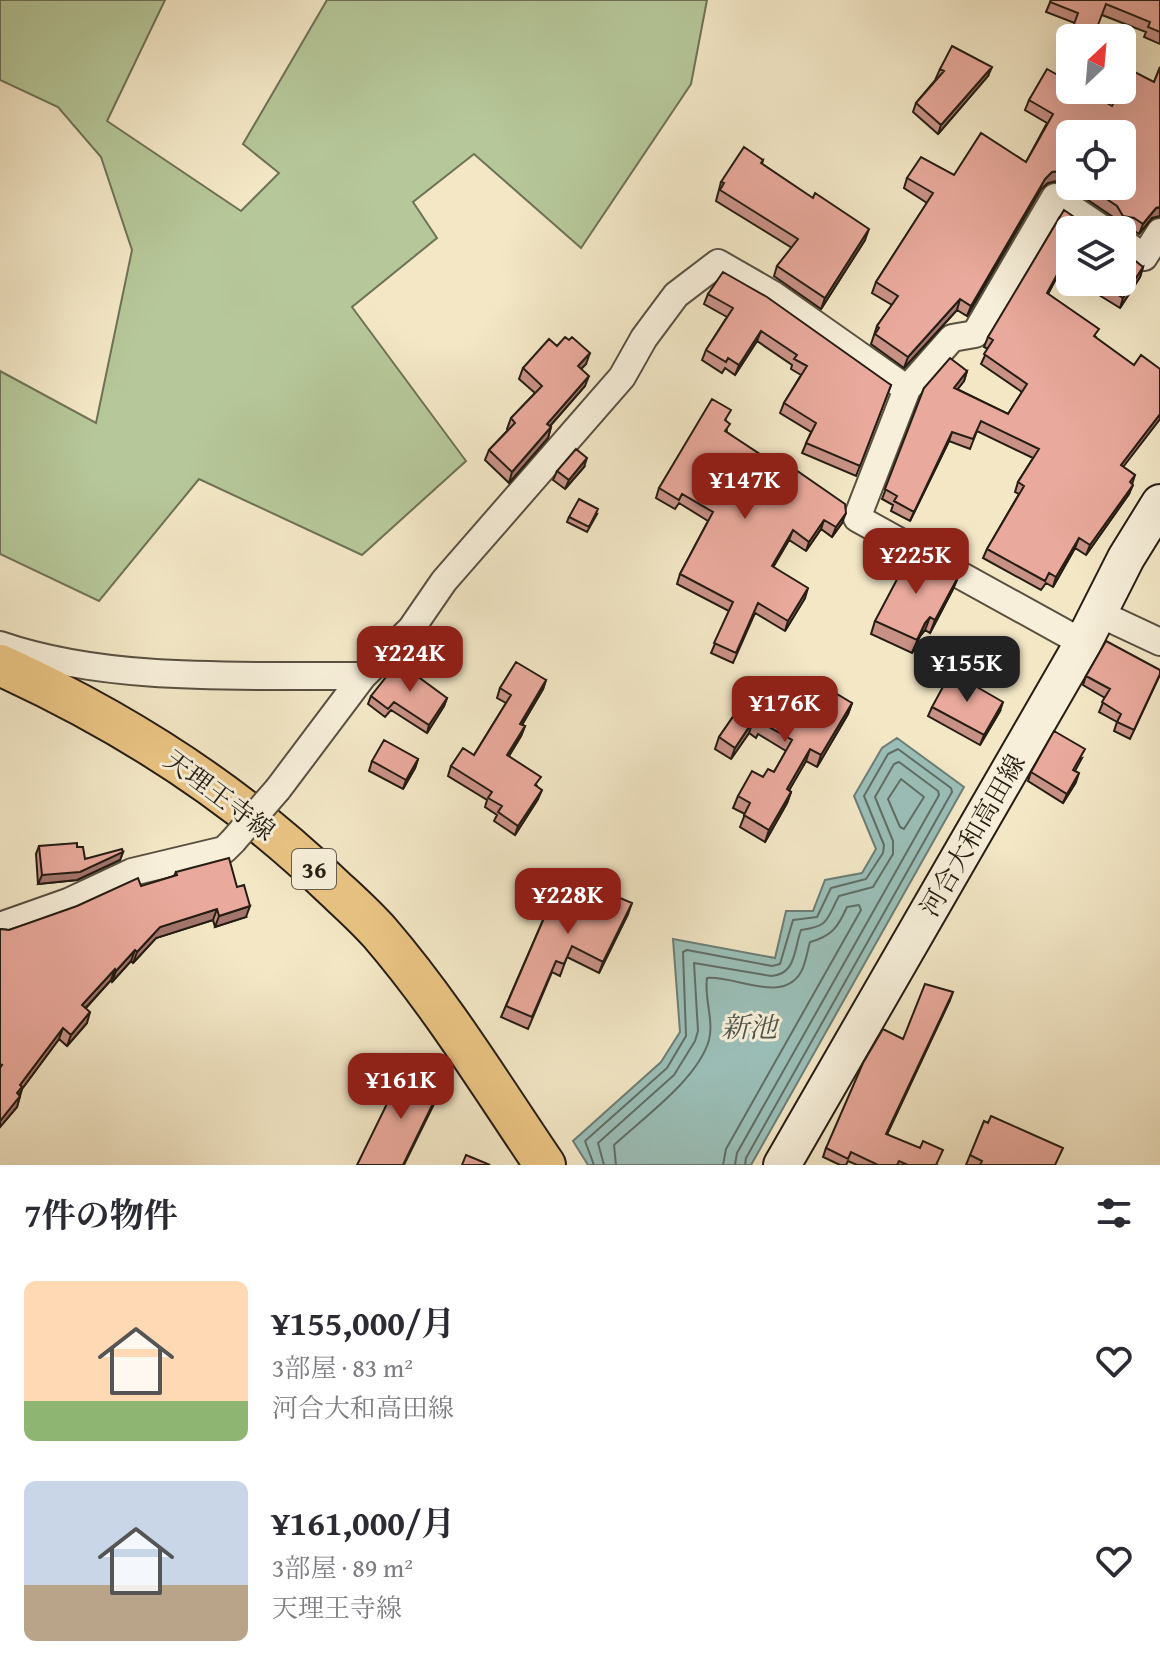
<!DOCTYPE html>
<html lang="ja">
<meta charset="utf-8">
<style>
:root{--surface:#fff;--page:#f7f7f7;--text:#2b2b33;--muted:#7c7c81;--accent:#8f2418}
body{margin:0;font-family:"Gentium Book Plus","Noto Serif JP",serif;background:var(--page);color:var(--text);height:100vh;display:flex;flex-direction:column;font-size:30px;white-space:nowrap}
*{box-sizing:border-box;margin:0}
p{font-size:26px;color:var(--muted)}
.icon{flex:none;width:44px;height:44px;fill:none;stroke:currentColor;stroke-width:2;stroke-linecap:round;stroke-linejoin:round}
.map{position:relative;height:1165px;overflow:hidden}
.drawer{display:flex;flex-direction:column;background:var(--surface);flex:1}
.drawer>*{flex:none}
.needle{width:52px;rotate:26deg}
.buttons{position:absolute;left:1056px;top:24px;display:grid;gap:16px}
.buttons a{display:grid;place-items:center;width:80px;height:80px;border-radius:12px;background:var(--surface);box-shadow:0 8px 32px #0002;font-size:40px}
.price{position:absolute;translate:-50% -68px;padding:0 18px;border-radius:16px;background:var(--accent);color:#fff;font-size:26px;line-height:52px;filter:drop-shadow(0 2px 4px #0008)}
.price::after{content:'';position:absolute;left:50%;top:48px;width:24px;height:18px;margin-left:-12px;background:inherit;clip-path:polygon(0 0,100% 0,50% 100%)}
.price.current{background:#222;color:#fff}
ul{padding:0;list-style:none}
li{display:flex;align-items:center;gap:24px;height:200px;padding:0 24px}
li span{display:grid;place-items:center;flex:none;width:224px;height:160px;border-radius:12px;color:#555}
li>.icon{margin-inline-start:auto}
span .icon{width:96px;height:96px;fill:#fffc;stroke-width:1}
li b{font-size:34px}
h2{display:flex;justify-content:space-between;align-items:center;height:96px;padding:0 24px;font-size:34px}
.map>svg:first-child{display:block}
.green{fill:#b6c799;stroke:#6e7256;stroke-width:2}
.water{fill:#9bbfb8;stroke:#6c7e76;stroke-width:2}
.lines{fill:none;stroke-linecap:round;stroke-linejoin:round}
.shore{stroke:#606e66;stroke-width:2}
.minor-casing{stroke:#595040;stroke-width:30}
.secondary-casing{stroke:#261d13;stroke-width:40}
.primary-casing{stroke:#261d13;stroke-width:44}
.minor{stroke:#f7efda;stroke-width:26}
.secondary{stroke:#f7efda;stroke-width:36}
.primary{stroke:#eac483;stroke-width:40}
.minor-bridge-casing{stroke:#595040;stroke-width:30;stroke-linecap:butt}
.minor-bridge{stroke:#f7efda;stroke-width:26}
.wall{fill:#c89186;stroke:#261d13;stroke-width:2;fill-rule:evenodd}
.shaded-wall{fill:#a3766d;stroke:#261d13;stroke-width:2}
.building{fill:#e9a99c;stroke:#261d13;stroke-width:2}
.labels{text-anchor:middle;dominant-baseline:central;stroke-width:6;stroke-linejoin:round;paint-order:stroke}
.shield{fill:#f7efda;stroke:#655c4f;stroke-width:2}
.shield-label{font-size:24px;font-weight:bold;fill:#261d13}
.street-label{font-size:26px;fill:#261d13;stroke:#f7efda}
.water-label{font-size:28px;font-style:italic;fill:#4f564d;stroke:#f7efda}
</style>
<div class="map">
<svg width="1160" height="1165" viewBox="0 0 1160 1165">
<rect width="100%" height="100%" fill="#f3e7c6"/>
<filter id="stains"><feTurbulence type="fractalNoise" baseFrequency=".0025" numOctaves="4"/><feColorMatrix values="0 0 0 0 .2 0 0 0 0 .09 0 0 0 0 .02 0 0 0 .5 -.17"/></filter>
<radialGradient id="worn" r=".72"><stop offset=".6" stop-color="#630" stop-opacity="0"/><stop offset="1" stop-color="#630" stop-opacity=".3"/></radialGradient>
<path class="green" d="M0 0H165L107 121 241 211 279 173 243 144 327 0H707L691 84 581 248 474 154 413 202 437 238 352 307 466 461 362 555 199 479 99 601 0 554V371L96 423 132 250 101 157 58 107 0 80Z"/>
<path class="water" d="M897 738 964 787 751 1165H588L573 1141 661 1062 680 1032 673 939 775 958 786 911H813L825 880 862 873 876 849 854 796 882 748Z"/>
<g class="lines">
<path class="shore" d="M901 779 924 797 904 829 900 827 888 799Z
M594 1165 585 1141 667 1068 686 1036 683 952 687 950 772 966 780 964 793 920 817 917 831 888 866 879 883 853 884 845 864 796 888 754 898 749 951 788 952 792 746 1158 745 1165
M604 1165 598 1143 674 1075 695 1041 698 1031 694 963 771 976C796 975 794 949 801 930 830 926 826 920 839 896L873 887 893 854V841L875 797 894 764 899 762 938 791 939 795 737 1153 735 1165
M616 1165 614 1145C643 1118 698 1079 709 1040 714 1020 704 998 707 978 735 975 782 1005 801 972 806 963 807 952 810 942 832 936 838 927 847 907L859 905 861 910 726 1149 723 1165"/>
<g class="minor-casing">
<path id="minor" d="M1122 242 1144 257 1160 232
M1098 613 1160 642
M1083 643 857 518 907 389 952 338 975 334 1055 197 1104 230
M0 645C110 683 248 675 363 676
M278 789 363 676 411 629 444 581 622 377 644 338 676 295 718 263 772 294 907 389
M0 926 68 902 132 872 224 850 233 841"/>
</g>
<g class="secondary-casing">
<path id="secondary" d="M782 1165 1083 643 1126 558 1160 503"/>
</g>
<g class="primary-casing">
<path id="primary" d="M0 665C123 721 235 792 332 886 348 901 365 916 380 933 442 1005 492 1087 545 1165"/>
</g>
<use href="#minor" class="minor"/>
<use href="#secondary" class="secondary"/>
<use href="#primary" class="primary"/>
<g class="minor-bridge-casing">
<path id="minor-bridge" d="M233 841 278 789"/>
</g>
<use href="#minor-bridge" class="minor-bridge"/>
</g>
<path class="wall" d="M1051 0H1160V44L1144 37 1146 32 1102 15 1070 38V50L1065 48 1075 23 1046 12Z
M1160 67V216L1152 218 1139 234 1130 228 1119 227 1113 217 1064 184 1057 181 1048 183 1041 189 967 316 957 310 904 368 871 344 877 326 892 305 872 293 876 282 927 203 904 188 907 178 954 175 1026 162 1047 123 1025 110 1029 100 1112 106 1154 82ZM1070 134 1122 186H1070Z
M940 69 988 76 938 134 913 112 916 103 937 78H936Z
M763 160 762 164 865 240 821 309 774 276 777 266 792 248 716 201 721 182Z
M1070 230V277L1060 271 1048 294 1096 337 1123 467 1135 475 1129 494 1086 555 1075 548 1053 587 1046 583 1041 590 983 558 987 549 1019 494 1015 492 1018 482 1033 458 977 431 970 449 949 441 910 521 891 511 893 505 882 499 924 388 967 371 964 381 957 389 1008 414 1022 392 981 364 988 349 984 347 988 337Z
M1143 267 1140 277 1120 308 1078 282H1122Z
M708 294 891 385 856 476 802 453 811 432 780 413 784 403 801 375 791 369 792 365 757 341 735 375 725 368 722 373 702 360 706 350 727 317 704 304Z
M557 346 586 364 581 369 585 386 550 426 551 427 548 438 509 483 485 460 489 450 508 430 507 429 511 418 535 393 519 379 523 368Z
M726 421 727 432 842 523 832 537 821 529 806 551 789 540 773 567 805 598 785 631 755 613 733 663 711 653 729 611 677 584 680 574 708 521 679 503 675 509 656 498 659 488Z
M584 467 565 489 553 480 557 471Z
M597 514 587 532 567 522 569 517Z
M958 577 953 589 930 633 925 630 920 636 912 653 871 634 875 621Z
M1160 675 1130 739 1114 731 1117 722 1099 712 1105 698 1083 685 1086 676Z
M546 680 543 689 522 725 525 726 521 736 509 756 537 786 538 799 515 835 494 821 497 815 485 807 487 800 448 776 451 766 474 755 506 703 497 698 500 688Z
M750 692 784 713 791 708 831 695 852 703 848 714 817 767 806 761 789 790 791 792 787 803 765 842 740 827 745 814 733 808 738 796 763 777 774 772 786 751 758 734 756 738 749 733 731 759 715 749 719 737Z
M371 696 447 698 444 706 427 733 391 710 385 717 368 704Z
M932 707 1000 711 980 745 928 716Z
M1082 758 1075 771 1076 782 1063 803 1028 781 1031 772Z
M418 759 415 768 403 789 369 771 372 761Z
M39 846 77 847 85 859 123 852 120 860 77 880 38 884 36 854Z
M176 872 246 917 215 927 213 920 156 938 133 963 131 961 112 982 111 980 86 1008 87 1023 67 1046 59 1039 22 1089 17 1107 0 1127V929L9 930 174 876Z
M563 874 628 914 599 973 567 957 560 976 552 972 528 1029 501 1017Z
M950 1000 887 1134 937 1165H857L848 1161 846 1165H840L823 1157 826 1148 903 1039Z
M970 1155 1056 1165H966Z"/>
<path class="shaded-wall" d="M992 67 988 76 938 134 941 125Z
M1060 171 1057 181 1048 183 1041 189 967 316 971 306 1045 179 1052 172Z
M1160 207V216L1152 218 1139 234 1143 224 1156 208Z
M869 229 865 240 821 309 825 298Z
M1064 262 1060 271 1043 303 1047 293Z
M1143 267 1140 277 1120 308 1123 298Z
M960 299 957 310 904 368 908 357Z
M761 331 757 341 735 375 739 365Z
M590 353 586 364 574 376 578 366Z
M967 371 964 381 951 398 954 388Z
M589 376 585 386 543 434 547 424Z
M1160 414V419L1117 475 1121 465Z
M551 427 548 438 509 483 512 472Z
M952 432 949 441 910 521 914 512Z
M587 458 584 467 565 489 569 480Z
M1133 485 1129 494 1086 555 1090 545Z
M846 513 842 523 832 537 836 527Z
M824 520 821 529 806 551 809 542Z
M793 530 789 540 768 576 772 566Z
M1079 538 1075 548 1053 587 1056 577Z
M958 577 953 589 930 633 935 620Z
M808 588 805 598 785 631 788 621Z
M930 617 925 630 920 636 912 653 925 623Z
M546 680 543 689 517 733 520 724Z
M447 698 444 706 427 733 429 725Z
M1003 702 1000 711 980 745 984 735Z
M852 703 848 714 817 767 821 755Z
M753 721 749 733 731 759 735 748Z
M525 726 521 736 504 764 507 755Z
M810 749 806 761 783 801 787 789Z
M418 759 415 768 403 789 406 780Z
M1079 773 1076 782 1063 803 1067 794Z
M542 790 538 799 515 835 518 826Z
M791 792 787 803 765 842 769 830Z
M123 852 120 860 77 880 38 884 42 875Z
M632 903 628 914 599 973 603 962Z
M250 906 246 917 215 927 219 916Z
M217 909 213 920 156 938 133 963 137 952 160 927Z
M135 950 131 961 112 982 116 971Z
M115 969 111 980 78 1016 82 1005Z
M953 992 950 1000 883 1143 886 1134Z
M90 1012 87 1023 67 1046 71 1035Z
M63 1028 59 1039 22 1089 18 1098 13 1104 20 1085Z
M441 1087 436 1100 404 1165H403Z
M20 1096 17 1107 0 1127V1121Z"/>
<path class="building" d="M1051 0H1160V32L1148 27 1150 22 1106 4 1093 38H1069L1078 13 1050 2Z
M952 46 992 67 941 125 916 103 944 71 940 69Z
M1160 67V207L1156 208 1143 224 1134 218 1123 216 1117 206 1087 186H1122V134H1070V175L1060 171 1052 172 1045 179 971 306 960 299 908 357 875 334 879 328 877 326 898 296 876 282 933 193 907 178 921 157 954 175 981 133 1026 162 1053 114 1029 100 1047 69 1070 82V90H1084L1112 106 1121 90H1122V87L1131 70 1154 82Z
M744 147 763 160 761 163 813 198 815 193 869 229 825 298 777 266 798 239 720 190 724 183 721 182Z
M1064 210 1093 230H1070V266L1064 262 1047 293 1099 329 1094 336 1134 365 1141 355 1160 369V414L1121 465 1135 475 1130 482 1133 485 1090 545 1079 538 1056 577 1049 573 1045 581 987 549 1024 486 1018 482 1039 449 981 421 973 439 952 432 914 512 894 501 897 496 885 489 924 388 950 358 967 371 954 388 1008 414 1027 384 984 354 993 340 988 337Z
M1122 250 1143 267 1123 298 1097 282H1122Z
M723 272 767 297 891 385 860 466 806 443 816 423 784 403 807 366 794 359 797 355 761 331 739 365 728 358 726 362 706 350 733 308 708 294Z
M565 337 569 340 572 337 590 353 578 366 589 376 547 424 551 427 512 472 489 450 515 423 511 418 542 386 523 368 549 339 557 346Z
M712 399 731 410 725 420 730 424 725 431 790 474 793 468 845 504 846 513 836 527 824 520 809 542 793 530 772 566 808 588 788 621 758 603 736 653 714 643 733 602 680 574 713 512 682 494 679 500 659 488Z
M576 449 587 458 569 480 557 471Z
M579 499 598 509 589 527 569 517Z
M912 551 958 577 935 620 930 617 925 623 917 640 875 621Z
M1106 641 1160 670V674L1134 730 1117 722 1121 714 1102 702 1110 689 1086 676Z
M398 662 447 698 429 725 394 702 388 709 371 696Z
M516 662 546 680 520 724 525 726 507 755 541 777 535 785 542 790 518 826 498 812 502 806 488 798 492 792 451 766 463 748 474 755 511 695 500 688Z
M951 672 1003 702 984 735 932 707Z
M807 681 831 695 832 691 852 703 821 755 810 749 787 789 791 792 769 830 744 815 750 803 738 796 752 771 763 777 768 769 774 772 792 740 762 723 760 726 753 721 735 748 719 737 750 692 784 713 788 707 791 708Z
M1054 731 1085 749 1073 770 1079 773 1067 794 1031 772Z
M384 740 418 759 406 780 372 761Z
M77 843V847H83L85 859 122 849 123 852 80 872 42 875 39 846Z
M229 858 237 887 244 885 250 906 219 916 217 909 160 927 137 952 135 950 116 971 115 969 82 1005 90 1012 71 1035 63 1028 20 1085 22 1087 17 1093 20 1096 0 1121V1068L2 1065 0 1064V929L9 930 77 906 138 878 141 886 177 875 176 872Z
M563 874 632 903 603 962 572 946 564 964 556 961 532 1017 506 1006Z
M925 984 953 992 886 1134 920 1148 923 1141 943 1150 936 1165H908L899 1161 897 1165H878L851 1152 848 1159 826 1148 863 1063 883 1029 903 1039Z
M404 1069 441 1087 403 1165H357Z
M991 1116 1063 1148 1055 1165H980L982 1161 970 1155 984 1121 988 1123Z
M466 1155 490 1165H462Z"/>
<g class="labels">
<rect class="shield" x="292" y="849" width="44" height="40" rx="6"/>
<g class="shield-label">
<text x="314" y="869">36</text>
</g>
<g class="street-label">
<text transform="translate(220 795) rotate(37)">天理王寺線</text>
<text transform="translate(972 835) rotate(-60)">河合大和高田線</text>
</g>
<g class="water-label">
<text x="749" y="1026">新池</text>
</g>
</g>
<rect width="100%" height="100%" filter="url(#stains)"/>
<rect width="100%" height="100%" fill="url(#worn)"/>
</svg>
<div class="buttons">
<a><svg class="needle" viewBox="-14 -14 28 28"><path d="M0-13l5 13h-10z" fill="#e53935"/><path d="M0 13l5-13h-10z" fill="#7c7c81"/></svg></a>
<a><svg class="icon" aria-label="locate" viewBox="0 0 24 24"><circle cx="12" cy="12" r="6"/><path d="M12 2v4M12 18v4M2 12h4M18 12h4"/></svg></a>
<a><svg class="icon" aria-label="layers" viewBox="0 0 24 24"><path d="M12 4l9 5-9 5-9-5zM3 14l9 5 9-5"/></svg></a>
</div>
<b class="price" style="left:745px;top:521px">¥147K</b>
<b class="price" style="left:916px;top:596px">¥225K</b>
<b class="price" style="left:410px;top:694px">¥224K</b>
<b class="price current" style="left:967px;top:704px">¥155K</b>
<b class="price" style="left:785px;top:744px">¥176K</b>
<b class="price" style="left:568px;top:936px">¥228K</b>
<b class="price" style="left:401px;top:1121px">¥161K</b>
</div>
<section class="drawer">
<h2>7件の物件<svg class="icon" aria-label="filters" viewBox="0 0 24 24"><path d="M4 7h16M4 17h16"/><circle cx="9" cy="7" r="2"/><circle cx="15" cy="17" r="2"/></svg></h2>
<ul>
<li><span style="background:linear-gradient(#ffd9b3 75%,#8fb573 0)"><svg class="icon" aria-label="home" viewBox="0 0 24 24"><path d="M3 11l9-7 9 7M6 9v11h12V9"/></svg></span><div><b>¥155,000/月</b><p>3部屋 · 83 m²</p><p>河合大和高田線</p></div><svg class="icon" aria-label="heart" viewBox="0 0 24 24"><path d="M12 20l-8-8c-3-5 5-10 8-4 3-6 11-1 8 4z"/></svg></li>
<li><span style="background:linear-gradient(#c9d6e8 65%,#b9a48a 0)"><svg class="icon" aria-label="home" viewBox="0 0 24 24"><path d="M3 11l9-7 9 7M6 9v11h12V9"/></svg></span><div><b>¥161,000/月</b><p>3部屋 · 89 m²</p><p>天理王寺線</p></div><svg class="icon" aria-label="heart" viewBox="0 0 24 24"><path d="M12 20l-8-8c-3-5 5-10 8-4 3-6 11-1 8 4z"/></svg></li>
</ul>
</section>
